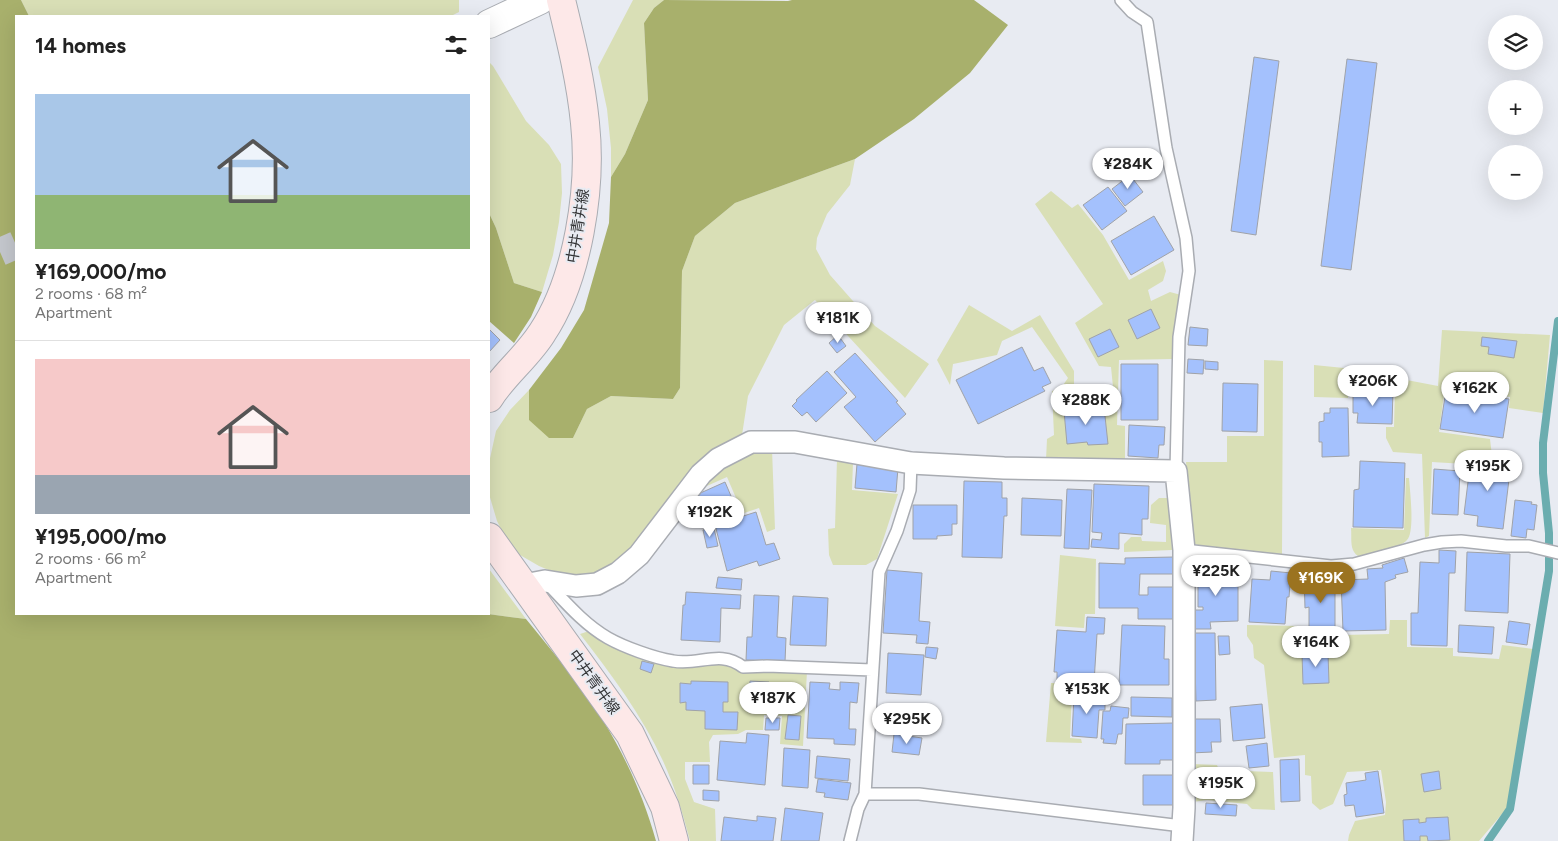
<!DOCTYPE html>
<meta charset="utf-8">
<style>
:root{--surface:#fff;--page:#f6f6f6;--text:#222;--muted:#767676;--line:#e0e0e0;--accent:#9b7320}
body{margin:0;font-family:Figtree,"Noto Sans JP",sans-serif;background:var(--page);color:var(--text);height:100vh;display:flex;flex-direction:column;font-size:19px;white-space:nowrap}
*{box-sizing:border-box;margin:0}
p{font-size:16px;color:var(--muted)}
.icon{flex:none;width:28px;height:28px;fill:none;stroke:currentColor;stroke-width:2;stroke-linecap:round;stroke-linejoin:round}
.map{position:relative;flex:1;overflow:hidden}
.details{position:absolute;left:15px;top:15px;width:475px;height:600px;display:flex;flex-direction:column;background:var(--surface);border-radius:0px;box-shadow:0 5px 20px #0002}
.details>*{flex:none}
.fabs{position:absolute;left:1488px;top:15px;display:grid;gap:10px}
.fabs a{display:grid;place-items:center;width:55px;height:55px;border-radius:50%;background:var(--surface);box-shadow:0 5px 20px #0002;font-size:25px}
.price{position:absolute;translate:-50% -42px;padding:0 11px;border-radius:18px;background:#fff;color:#222;font-size:16px;line-height:32px;filter:drop-shadow(0 1px 2px #0008)}
.price::after{content:'';position:absolute;left:50%;top:30px;width:15px;height:11px;margin-left:-8px;background:inherit;clip-path:polygon(0 0,100% 0,50% 100%)}
.price.current{background:var(--accent);color:#fff}
ul{padding:0;list-style:none}
li{display:grid;align-content:center;gap:10px;height:265px;padding:0 20px}
li+li{border-top:1px solid var(--line)}
li span{display:grid;place-items:center;height:155px;border-radius:0px;color:#555}
li>.icon{margin-inline-start:auto}
span .icon{width:90px;height:90px;fill:#fffc;stroke-width:1}
li b{font-size:21px}
h2{display:flex;justify-content:space-between;align-items:center;height:60px;padding:0 20px;font-size:21px}
.map>svg:first-child{display:block}
.green{fill:#d9dfb6}
.forest{fill:#a8b06c}
.lines{fill:none;stroke-linecap:round;stroke-linejoin:round}
.stream{stroke:#6badaf;stroke-width:8}
.building{fill:#a4c1fd;stroke:#9fa2a8}
.tertiary-tunnel{stroke:#c4c7cd;stroke-width:28;stroke-dasharray:28 14;stroke-linecap:butt}
.service-casing{stroke:#a9acb2;stroke-width:14}
.minor-casing{stroke:#a9acb2;stroke-width:24}
.tertiary-casing{stroke:#a9acb2;stroke-width:30}
.secondary-casing{stroke:#a9acb2;stroke-width:30}
.service{stroke:#fff;stroke-width:11}
.minor{stroke:#fff;stroke-width:21}
.tertiary{stroke:#fff;stroke-width:28}
.secondary{stroke:#fde8e8;stroke-width:28}
.labels{text-anchor:middle;dominant-baseline:central;stroke-width:4;stroke-linejoin:round;paint-order:stroke}
.street-label{font-size:15px;fill:#343537;stroke:#e8ebf2}
</style>
<div class="map">
<svg width="1558" height="841" viewBox="0 0 1558 841">
<rect width="100%" height="100%" fill="#e8ebf2"/>
<path class="green" d="M21 0H459V12L451 16H29Z
M633 0H664L654 8 644 23 648 100 625 154 611 177V148L607 109 598 67Z
M489 62 493 66 526 121 549 145 561 164 562 193 559 222 553 255 542 292 514 283 496 228 489 213Z
M855 159 850 185 827 214 817 238 816 249 830 275 875 326 929 364 905 398 815 300 784 325 748 396 742 435 635 551 596 577 558 574 539 566 520 555 506 539 497 521 489 494V463L496 431 510 410 529 390V420L573 438 587 409 611 396 673 399 680 388 682 271 695 236 735 203Z
M1051 191 1072 208 1078 204 1103 235 1129 280 1163 261 1166 271 1163 281 1148 290 1151 301 1170 292 1181 295 1173 359 1119 360 1117 425 1125 426V461L1046 460 1047 439 1054 435 1052 391 1061 388 1068 378 1032 327 1002 341 997 355 953 364 950 385 937 360 969 305 1012 331 1040 315 1074 371V390L1113 387 1111 367 1099 366 1075 323 1103 304 1035 204Z
M1442 330 1550 335 1543 413 1509 408 1510 397 1445 387 1439 432 1490 439 1492 456 1467 453 1465 464 1432 462 1429 536 1425 538 1422 454 1393 452 1386 438V427H1394L1395 387 1348 385V398L1314 397V365L1344 368 1438 386Z
M1264 360 1283 361 1282 554 1207 548 1195 544 1190 534 1186 462H1227V436H1264Z
M772 449 775 529 767 532 759 508 700 528 699 520 739 505 727 477 700 489 738 454Z
M837 459 853 462 852 490 898 494 877 559 866 565H833L829 555 828 529 835 528Z
M1406 478H1409C1410 491 1415 532 1407 540 1399 549 1370 553 1358 556 1349 550 1352 538 1351 528L1404 530Z
M1159 498H1169L1172 550 1124 552V544L1131 537H1141L1142 541 1166 542V525L1150 523 1151 505Z
M1060 555 1096 559 1095 614H1085L1084 628 1055 626Z
M489 569 526 619 488 614Z
M1390 620H1407V647L1453 648V656L1499 659 1502 645 1533 649 1507 808 1479 841H1348L1349 835 1355 821 1385 815 1386 802 1381 770 1347 772 1333 804 1320 810 1312 803 1311 776 1305 775V755L1274 758 1264 665 1254 658 1253 645 1247 636V625L1305 626 1306 639H1342V635L1389 634Z
M589 631 649 660 674 668 698 667 720 663 768 671H807L803 746 780 744 782 716 764 715 763 730H746L738 734 713 735 709 742 710 762H685V779L694 802 715 809 716 841H690C683 814 675 787 663 761 642 715 611 674 580 634Z
M1051 683H1061V691L1072 693 1070 738 1081 739 1082 743 1046 742Z
M1193 764 1217 765 1219 770 1273 772 1275 810 1252 809 1247 804 1207 800 1193 802Z"/>
<path class="forest" d="M0 0H21L29 16H16V614H488L526 619C552 651 580 684 602 719 626 757 644 798 656 841H0Z
M664 0 788 1 792 0H974L1008 25 970 73 914 119 855 159 735 203 695 236 682 271 680 388 673 399 611 396 587 409 573 438H549L529 420V390L561 348 584 310 609 223 611 177 625 154 648 100 644 23 654 8Z
M489 213 496 228 514 283 542 292 531 317 514 343 489 321Z"/>
<g class="lines">
<path class="stream" d="M1488 841 1510 809 1549 571V533L1543 473V443L1558 321"/>
</g>
<path class="building" d="M1254 57 1279 61 1256 235 1231 231Z
M1347 59 1377 63 1351 270 1321 266Z
M1130 175 1143 192 1125 206 1112 189Z
M1108 187 1127 211 1102 230 1083 205Z
M1154 216 1174 250 1131 275 1111 241Z
M1151 309 1160 328 1137 339 1128 320Z
M1190 327 1208 329 1207 346 1188 345Z
M489 329 500 340 489 352Z
M1110 329 1119 347 1098 357 1089 339Z
M838 335 846 346 837 353 829 343Z
M1482 337 1517 341 1514 358 1488 354 1489 347 1481 346Z
M1022 347 1034 371 1043 367 1051 383 1042 387 1045 391 978 424 956 380Z
M855 353 898 401 896 402 906 414 875 442 844 407 856 397 834 372Z
M1188 359 1204 360 1203 374 1187 373Z
M1205 361 1218 362V370L1205 369Z
M1121 364H1158V420H1121Z
M827 371 847 393 816 422 807 412 802 416 792 406 797 401 796 400Z
M1223 383 1258 384 1257 432 1222 431Z
M1353 390 1393 391 1392 424 1357 423 1358 413H1353Z
M1446 390 1509 399 1503 438 1440 429Z
M1104 407 1108 444 1088 445 1087 442 1067 444 1064 411Z
M1330 408H1348L1349 456 1322 457V442H1319V422L1324 421V413H1330Z
M1129 425 1165 427 1164 445H1159L1158 458 1128 456Z
M1471 458 1511 463 1503 529 1477 526 1478 516 1464 514Z
M1360 461 1405 463 1403 528 1353 527 1354 490 1359 489Z
M857 464 898 468 896 492 855 488Z
M1434 469 1460 471 1458 515 1432 514Z
M964 481 1002 482V498H1007V516H1004L1002 558 962 557Z
M725 482 734 503 705 515 696 495Z
M1094 484 1149 486 1148 519H1142V535L1119 533V549L1091 547 1092 539 1101 540 1102 533 1092 532Z
M1067 489 1092 490 1089 549 1064 548Z
M1022 498 1062 500 1061 536 1021 535Z
M1515 500 1532 502 1531 504 1537 505 1534 530 1527 529 1526 538 1511 536Z
M913 505H957V524H952V535L937 536V539H913Z
M756 512 766 545 774 543 780 559 759 566 757 561 727 571 715 525Z
M714 528 718 546 707 548 703 530Z
M1439 550 1456 551 1455 573H1449L1447 646 1411 645V613H1418L1420 562 1439 563Z
M1467 552 1510 554 1508 613 1465 611Z
M1174 557V574H1140L1139 595H1148V587H1175L1174 619H1138V608H1099V563L1125 564V558Z
M1404 558 1408 572 1395 575 1396 578 1385 582 1386 630 1343 631 1341 580 1368 579 1367 569 1383 568 1382 565Z
M1198 568H1238V621L1210 622 1211 629H1190V610H1203V607H1198Z
M887 570 922 573 919 621 930 622 928 644 916 643 917 635 883 633Z
M1271 571 1291 573 1289 597H1287L1285 624 1249 622 1252 579 1270 580Z
M1304 575H1335V636H1309V607L1305 608Z
M718 577 742 579 741 590 716 588Z
M686 592 741 595 740 609 721 608 720 642 681 640 683 605H685Z
M754 595 779 596 777 637 786 638 785 662 746 660 747 637H752Z
M793 596 828 598 826 646 790 645Z
M1087 617 1105 618 1104 634H1097L1094 683 1057 680V672H1054L1057 630 1086 632Z
M1509 621 1530 624 1527 645 1506 642Z
M1122 625 1165 626 1164 659H1169V685H1119Z
M1459 625 1494 627 1492 654 1458 652Z
M1194 633H1215L1216 700 1196 701Z
M1218 636H1229L1230 654 1219 655Z
M926 647 938 648 936 659 925 657Z
M888 653 924 655 921 695 886 693Z
M1328 653 1329 683 1303 684 1302 654Z
M642 661 654 664 651 673 640 669Z
M691 681 728 682V702H723V712H738L737 730 705 729V711L686 710V702L680 703V683L691 684Z
M750 681 769 682 768 710 749 709Z
M810 682 830 683 829 689 840 690V682L859 683 857 703 850 702 849 729H856L855 745 834 744V739L807 738Z
M1074 695 1105 697V710H1099L1097 738 1072 736Z
M1131 697 1172 698V717L1131 716Z
M1262 704 1265 738 1233 741 1230 707Z
M1111 706 1129 708 1128 718H1123L1122 734H1118L1116 744 1103 743 1104 739H1101L1103 711H1110Z
M788 715 801 716 799 740 785 739Z
M766 718H780L779 730H765Z
M1190 719H1220L1221 742H1211L1212 752 1191 753Z
M1173 723V760H1160V764H1125L1126 724Z
M747 733 769 735 765 785 717 780 720 741 746 743Z
M894 734 922 738 919 755 892 752Z
M1267 743 1269 766 1249 768 1246 746Z
M784 748 810 750 808 788 782 786Z
M817 756 850 759 848 781 815 778Z
M1299 759 1300 801 1281 802 1280 760Z
M693 765H709V784H693Z
M1378 771 1384 813 1356 817 1354 805 1345 806 1344 795 1347 794 1346 783 1366 780 1365 773Z
M1439 771 1441 789 1424 792 1421 774Z
M1143 775H1174V805H1143Z
M818 779 851 783 848 800 824 797 825 793 816 792Z
M703 790 719 791V801L703 800Z
M1206 803 1237 805 1236 816 1205 814Z
M785 808 823 813 819 841H781Z
M757 816 776 818 773 841H721L724 817 757 821Z
M1448 817 1450 840 1428 841 1427 836H1420V841H1404L1403 820 1419 819V823L1426 822V818Z"/>
<g class="lines">
<path class="tertiary-tunnel" d="M0 252 16 245"/>
<g class="service-casing">
<path id="service" d="M1121 0 1132 12 1147 22 1166 148 1186 238 1189 271 1179 337 1176 471
M1184 550 1331 566 1354 564 1424 545 1442 542 1461 541 1506 546H1529L1558 553
M548 584C566 603 585 625 608 638 624 647 654 658 673 661 699 666 720 649 743 667L767 666 872 670
M865 794H919L1182 826
M850 841 858 809 865 794 879 572 897 531 910 490 911 463"/>
</g>
<g class="minor-casing">
<path id="minor" d="M524 585 545 581 576 586 597 584 618 573 639 555 701 474 718 459 751 442H795L911 463 1004 468 1176 471 1184 550V808L1182 841"/>
</g>
<g class="tertiary-casing">
<path id="tertiary" d="M489 24 540 0"/>
</g>
<g class="secondary-casing">
<path id="secondary" d="M489 398C504 374 527 357 542 333 578 279 592 188 585 123 581 82 571 41 561 0
M489 537 630 734 665 807 674 841"/>
</g>
<use href="#service" class="service"/>
<use href="#minor" class="minor"/>
<use href="#tertiary" class="tertiary"/>
<use href="#secondary" class="secondary"/>
</g>
<g class="labels">
<g class="street-label">
<text transform="translate(578 226) rotate(-81)">中井青井線</text>
<text transform="translate(594 682) rotate(54)">中井青井線</text>
</g>
</g>
</svg>
<div class="fabs">
<a><svg class="icon" aria-label="layers" viewBox="0 0 24 24"><path d="M12 4l9 5-9 5-9-5zM3 14l9 5 9-5"/></svg></a>
<a>+</a>
<a>−</a>
</div>
<b class="price" style="left:1128px;top:190px">¥284K</b>
<b class="price" style="left:838px;top:344px">¥181K</b>
<b class="price" style="left:1373px;top:407px">¥206K</b>
<b class="price" style="left:1475px;top:414px">¥162K</b>
<b class="price" style="left:1086px;top:426px">¥288K</b>
<b class="price" style="left:1488px;top:492px">¥195K</b>
<b class="price" style="left:710px;top:538px">¥192K</b>
<b class="price" style="left:1216px;top:597px">¥225K</b>
<b class="price current" style="left:1321px;top:604px">¥169K</b>
<b class="price" style="left:1316px;top:668px">¥164K</b>
<b class="price" style="left:1087px;top:715px">¥153K</b>
<b class="price" style="left:773px;top:724px">¥187K</b>
<b class="price" style="left:907px;top:745px">¥295K</b>
<b class="price" style="left:1221px;top:809px">¥195K</b>
<section class="details">
<h2>14 homes<svg class="icon" aria-label="filters" viewBox="0 0 24 24"><path d="M4 7h16M4 17h16"/><circle cx="9" cy="7" r="2"/><circle cx="15" cy="17" r="2"/></svg></h2>
<ul>
<li><span style="background:linear-gradient(#a9c7e8 65%,#8fb573 0)"><svg class="icon" aria-label="home" viewBox="0 0 24 24"><path d="M3 11l9-7 9 7M6 9v11h12V9"/></svg></span><div><b>¥169,000/mo</b><p>2 rooms · 68 m²</p><p>Apartment</p></div></li>
<li><span style="background:linear-gradient(#f6c9c9 75%,#9aa5b1 0)"><svg class="icon" aria-label="home" viewBox="0 0 24 24"><path d="M3 11l9-7 9 7M6 9v11h12V9"/></svg></span><div><b>¥195,000/mo</b><p>2 rooms · 66 m²</p><p>Apartment</p></div></li>
</ul>
</section>
</div>
